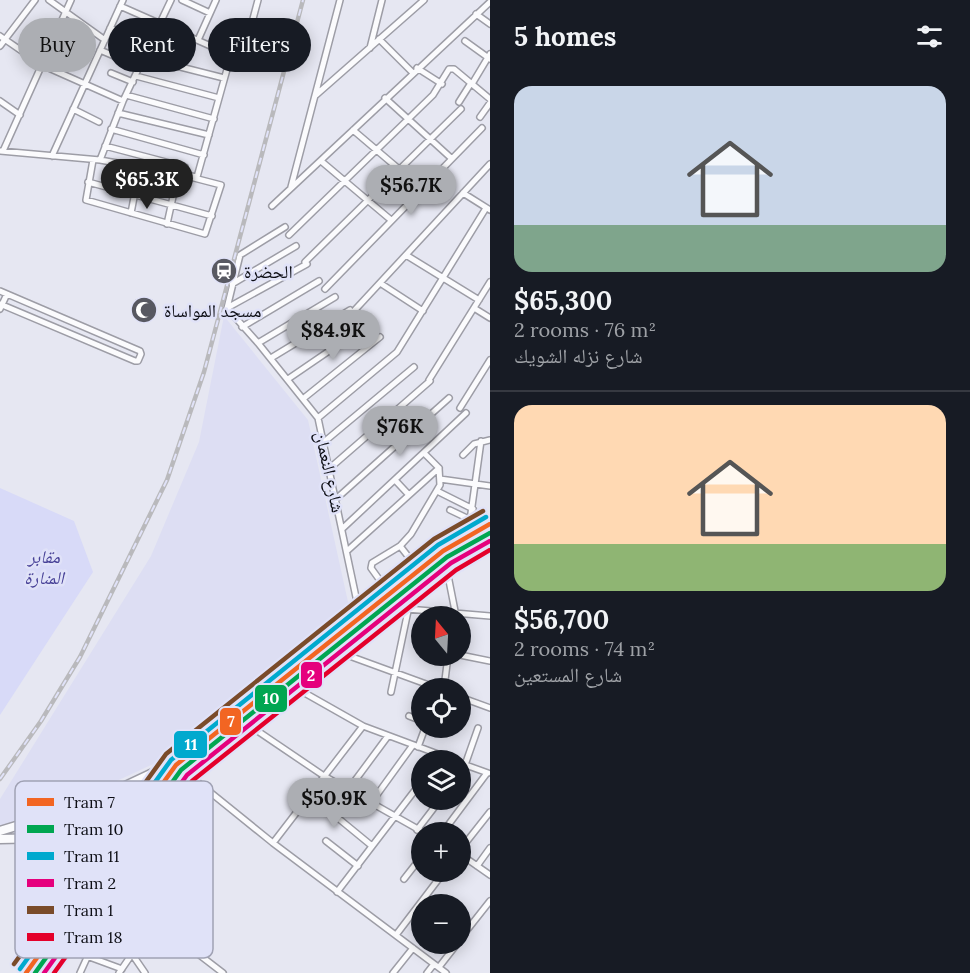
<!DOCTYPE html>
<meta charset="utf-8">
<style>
:root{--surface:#171b24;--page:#20242c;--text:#f1f3f6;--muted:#9ea1a6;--line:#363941;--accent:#acaeb3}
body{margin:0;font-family:Lora,"Noto Naskh Arabic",serif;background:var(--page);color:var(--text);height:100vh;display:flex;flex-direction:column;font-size:22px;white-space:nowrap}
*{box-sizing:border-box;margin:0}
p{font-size:20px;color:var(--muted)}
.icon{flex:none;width:33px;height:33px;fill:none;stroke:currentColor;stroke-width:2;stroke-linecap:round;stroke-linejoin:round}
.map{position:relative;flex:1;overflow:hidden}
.details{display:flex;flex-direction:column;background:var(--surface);width:480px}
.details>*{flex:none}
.guide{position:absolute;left:18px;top:18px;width:381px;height:54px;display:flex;gap:12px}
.needle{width:39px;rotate:342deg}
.tools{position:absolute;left:411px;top:606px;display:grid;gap:12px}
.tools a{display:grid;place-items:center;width:60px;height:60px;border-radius:50%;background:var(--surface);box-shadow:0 3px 15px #0003;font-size:30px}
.price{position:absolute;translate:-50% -51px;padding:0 14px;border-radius:21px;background:var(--accent);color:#111;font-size:20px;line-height:39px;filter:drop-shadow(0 2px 3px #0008)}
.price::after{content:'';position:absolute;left:50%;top:36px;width:18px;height:14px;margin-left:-9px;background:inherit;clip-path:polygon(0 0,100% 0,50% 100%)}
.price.active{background:#222;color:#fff}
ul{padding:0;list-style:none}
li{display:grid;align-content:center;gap:12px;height:318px;padding:0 24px}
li+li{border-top:2px solid var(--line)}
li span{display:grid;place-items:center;height:186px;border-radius:18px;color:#555}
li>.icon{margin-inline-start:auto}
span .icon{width:108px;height:108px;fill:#fffc;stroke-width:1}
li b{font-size:26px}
h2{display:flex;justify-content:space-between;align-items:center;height:72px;padding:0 24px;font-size:26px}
.pill{padding:0 21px;border-radius:27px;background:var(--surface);box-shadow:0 3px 15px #0003;font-size:21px;line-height:54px}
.pill.active{background:var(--accent);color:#111}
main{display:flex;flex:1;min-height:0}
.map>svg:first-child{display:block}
.built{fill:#dddef3}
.green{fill:#d8daf8}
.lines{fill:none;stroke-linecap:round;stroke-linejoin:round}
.street-casing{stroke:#9d9da6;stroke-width:8}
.secondary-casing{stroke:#9d9da6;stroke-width:11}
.street{stroke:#fbfbfd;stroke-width:5}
.secondary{stroke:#fbfbfd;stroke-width:8}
.tram{stroke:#b9b9bc;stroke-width:1.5}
.rail-casing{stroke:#b9b9bc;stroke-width:4.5}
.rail{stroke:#e0e2f8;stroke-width:2;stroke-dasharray:7;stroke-linecap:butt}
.tram-1-casing{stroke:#e0e2f8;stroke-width:9}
.tram-2-casing{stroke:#e0e2f8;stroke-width:9}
.tram-3-casing{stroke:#e0e2f8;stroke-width:9}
.tram-4-casing{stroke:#e0e2f8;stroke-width:9}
.tram-5-casing{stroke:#e0e2f8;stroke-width:9}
.tram-6-casing{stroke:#e0e2f8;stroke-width:9}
.tram-1{stroke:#f26522;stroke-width:4.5}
.tram-2{stroke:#00a651;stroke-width:4.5}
.tram-3{stroke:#00a9ce;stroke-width:4.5}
.tram-4{stroke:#e5007d;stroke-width:4.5}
.tram-5{stroke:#7a4b2a;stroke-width:4.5}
.tram-6{stroke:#e4002b;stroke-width:4.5}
.labels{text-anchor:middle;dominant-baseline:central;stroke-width:5;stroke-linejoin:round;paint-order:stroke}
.poi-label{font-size:18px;fill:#0c0d14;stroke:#e0e2f8;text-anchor:start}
.street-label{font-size:18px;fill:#0c0d14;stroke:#e0e2f8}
.park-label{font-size:18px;font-style:italic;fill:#484298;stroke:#e0e2f8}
.key{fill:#e0e2f8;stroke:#a0a2b4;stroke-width:1.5}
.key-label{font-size:16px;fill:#0c0d14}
.line-badge{stroke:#e0e2f8;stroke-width:2}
.badge-label{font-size:16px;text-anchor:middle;font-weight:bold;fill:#fff}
</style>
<main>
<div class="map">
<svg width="490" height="973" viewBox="0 0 490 973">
<rect width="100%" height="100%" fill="#e6e7f2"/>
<path class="built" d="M224 316 308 420 350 611 164 759 52 811 0 828V799L151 556 199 442Z"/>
<path class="green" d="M0 488 74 521 93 572 0 715Z"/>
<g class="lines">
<g class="street-casing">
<path id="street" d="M49 0 105 40
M182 0 210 13
M120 6 249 63
M476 14 490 24
M228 25 249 32
M110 28 150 45
M0 36 42 65 123 101
M379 39 412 72
M198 40 216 0
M465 41 490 59
M0 46 35 0
M370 48 382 0
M100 50 140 67
M145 58 224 78
M242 60 258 0
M417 68 442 84
M111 73 133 82
M136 76 219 98
M472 84 490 54
M126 95 214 119
M316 95 424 0
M385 98 451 158
M0 101 20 115
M459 102 471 83
M73 109 99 122
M118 113 209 135
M480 117 490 103
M111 129 204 155
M353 130 400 170
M105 146 185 167
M0 151 100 160 197 177 231 55
M3 151 71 0
M52 156 123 0
M93 160 86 200 205 234 221 185 194 178
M100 160 123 101 171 0
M321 161 391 220
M88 182 212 216
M291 187 340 0
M463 193 490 210
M272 206 490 2
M131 213 140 166
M167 224 178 174
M285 227 240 255 227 308 258 343 318 418 360 616
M289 235 433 95 449 69H454L490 99
M406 255 479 300
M305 262 461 109
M380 283 423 311
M232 284 296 246
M325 289 482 128
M0 291 140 351 141 354 138 361H135L0 304
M227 308 307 264
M474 308 490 318
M0 309 7 294
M353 312 490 164
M242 327 319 281
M258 343 335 297
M271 358 350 310
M288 379 367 325
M429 380 490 282
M304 398 380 337
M460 408 490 360
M318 418 397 352 486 208
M324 442 414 367
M463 455 474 444 490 440
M330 468 430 381
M440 479 490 486
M395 480 409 495
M437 491 473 509
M336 499 449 398
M450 510 471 520
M342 529 466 413
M468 535 481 441
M400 546 418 569
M443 550 456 616
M347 551 439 468
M389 593 371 568 372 563 400 546 411 534 440 485 439 468 424 453
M372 606 490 616
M322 646 437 688
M460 655 490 661
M280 679 363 726 454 760
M444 688 448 656
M391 692 408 611
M460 697 490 708
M234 715 324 776 423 832
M409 716 422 721
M418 747 425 728
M174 763 273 843 446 973
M460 763 488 773
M465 765 478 728
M348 790 388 736
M310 795 372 846
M371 803 413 745
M53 816 88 882
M36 821 61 863 106 916 145 973
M417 830 440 800
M443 832 487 773
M326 841 358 866
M273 843 363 726
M460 850 490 812
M460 854 490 875
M477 866 490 848
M404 879 422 856
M115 890 223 973
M337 892 422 781
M396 935 444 872
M460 939 490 901
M46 941 122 969
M30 964 51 973
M439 967 457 944
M24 973 155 785
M80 973 106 916
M119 973 132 954
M393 973 413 948
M427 973 434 964"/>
</g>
<g class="secondary-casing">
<path id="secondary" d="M0 831 85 805 174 763 443 550 490 522
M0 839 45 838 61 834 96 818 152 786 173 765"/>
</g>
<use href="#street" class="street"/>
<use href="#secondary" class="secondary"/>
<path class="tram" d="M21 973 152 786 170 765 417 567 442 548 490 521"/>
<g class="rail-casing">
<path id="rail" d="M0 779 41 721 80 657 167 480 204 372 303 0"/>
</g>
<use href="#rail" class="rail"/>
<g class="tram-1-casing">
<path id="tram-1" d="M26 973 176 765 443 551 490 524"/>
</g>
<g class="tram-2-casing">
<path id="tram-2" d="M35 973 181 770 447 557 490 533"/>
</g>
<g class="tram-3-casing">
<path id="tram-3" d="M20 969 171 760 438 545 486 517"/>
</g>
<g class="tram-4-casing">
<path id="tram-4" d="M44 973 187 775 451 563 490 541"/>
</g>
<g class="tram-5-casing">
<path id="tram-5" d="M14 964 166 754 434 539 483 511"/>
</g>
<g class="tram-6-casing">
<path id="tram-6" d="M54 973 192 781 456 570 490 550"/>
</g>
<use href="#tram-1" class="tram-1"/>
<use href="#tram-2" class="tram-2"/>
<use href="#tram-3" class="tram-3"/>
<use href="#tram-4" class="tram-4"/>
<use href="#tram-5" class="tram-5"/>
<use href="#tram-6" class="tram-6"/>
</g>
<defs>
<g id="station-disc" transform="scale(1.35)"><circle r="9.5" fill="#585962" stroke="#e0e2f8"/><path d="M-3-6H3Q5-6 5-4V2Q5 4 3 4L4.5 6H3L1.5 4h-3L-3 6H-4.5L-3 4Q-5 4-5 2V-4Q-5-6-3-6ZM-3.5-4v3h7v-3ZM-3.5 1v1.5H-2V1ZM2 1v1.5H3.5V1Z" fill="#fff"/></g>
<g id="mosque-disc" transform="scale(1.35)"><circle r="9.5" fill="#585962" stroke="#e0e2f8"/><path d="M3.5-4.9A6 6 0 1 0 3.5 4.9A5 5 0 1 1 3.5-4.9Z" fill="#fff"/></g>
</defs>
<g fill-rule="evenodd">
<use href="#station-disc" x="224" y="271"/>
<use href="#mosque-disc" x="144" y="310"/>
</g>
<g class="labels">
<g class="poi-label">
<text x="244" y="271">الحضرة</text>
<text x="164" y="310">مسجد المواساة</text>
</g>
<g class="street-label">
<text transform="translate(330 472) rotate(78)">شارع النعمان</text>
</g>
<g class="park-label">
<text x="44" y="556">مقابر<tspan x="44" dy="21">المنارة</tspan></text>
</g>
</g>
<rect x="15" y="781" width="198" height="177" rx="9" class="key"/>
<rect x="27" y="798" width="27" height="8" fill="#f26522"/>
<rect x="27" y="825" width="27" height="8" fill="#00a651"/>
<rect x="27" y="852" width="27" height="8" fill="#00a9ce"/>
<rect x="27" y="879" width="27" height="8" fill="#e5007d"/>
<rect x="27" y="906" width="27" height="8" fill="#7a4b2a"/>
<rect x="27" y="933" width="27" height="8" fill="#e4002b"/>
<g class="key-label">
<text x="64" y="808">Tram 7</text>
<text x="64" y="835">Tram 10</text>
<text x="64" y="862">Tram 11</text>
<text x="64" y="889">Tram 2</text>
<text x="64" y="916">Tram 1</text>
<text x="64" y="943">Tram 18</text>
</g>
<g class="line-badge">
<rect x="300" y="661" width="23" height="28" rx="6" fill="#e5007d"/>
<rect x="254" y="684" width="34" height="29" rx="6" fill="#00a651"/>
<rect x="219" y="707" width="23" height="29" rx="6" fill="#f26522"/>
<rect x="173" y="730" width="35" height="29" rx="6" fill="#00a9ce"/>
</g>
<g class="badge-label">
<text x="311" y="681">2</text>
<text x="271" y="704">10</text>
<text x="231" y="727">7</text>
<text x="191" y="750">11</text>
</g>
</svg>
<div class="tools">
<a><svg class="needle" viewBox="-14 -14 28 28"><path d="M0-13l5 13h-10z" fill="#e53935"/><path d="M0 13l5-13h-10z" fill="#9ea1a6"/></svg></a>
<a><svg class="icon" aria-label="locate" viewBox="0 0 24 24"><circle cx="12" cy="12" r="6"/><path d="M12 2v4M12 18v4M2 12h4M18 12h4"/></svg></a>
<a><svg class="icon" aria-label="layers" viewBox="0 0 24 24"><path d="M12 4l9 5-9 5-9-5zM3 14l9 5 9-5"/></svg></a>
<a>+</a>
<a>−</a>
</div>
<b class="price active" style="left:147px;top:210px">$65.3K</b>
<b class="price" style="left:411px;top:216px">$56.7K</b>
<b class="price" style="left:333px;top:361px">$84.9K</b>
<b class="price" style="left:400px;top:457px">$76K</b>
<b class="price" style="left:334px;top:829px">$50.9K</b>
<div class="guide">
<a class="pill active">Buy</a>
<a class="pill">Rent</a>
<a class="pill">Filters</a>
</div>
</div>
<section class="details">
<h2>5 homes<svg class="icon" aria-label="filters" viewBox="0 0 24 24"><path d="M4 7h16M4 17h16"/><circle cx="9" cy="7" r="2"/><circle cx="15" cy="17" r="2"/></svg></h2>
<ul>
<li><span style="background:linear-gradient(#c9d6e8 75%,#7fa58c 0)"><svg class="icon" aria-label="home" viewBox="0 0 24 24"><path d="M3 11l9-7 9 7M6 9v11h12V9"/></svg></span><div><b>$65,300</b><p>2 rooms · 76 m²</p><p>شارع نزله الشويك</p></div></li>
<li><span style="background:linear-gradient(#ffd9b3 75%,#8fb573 0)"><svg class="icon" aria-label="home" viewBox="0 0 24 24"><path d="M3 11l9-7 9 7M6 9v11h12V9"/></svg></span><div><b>$56,700</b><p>2 rooms · 74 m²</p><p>شارع المستعين</p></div></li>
</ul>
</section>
</main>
